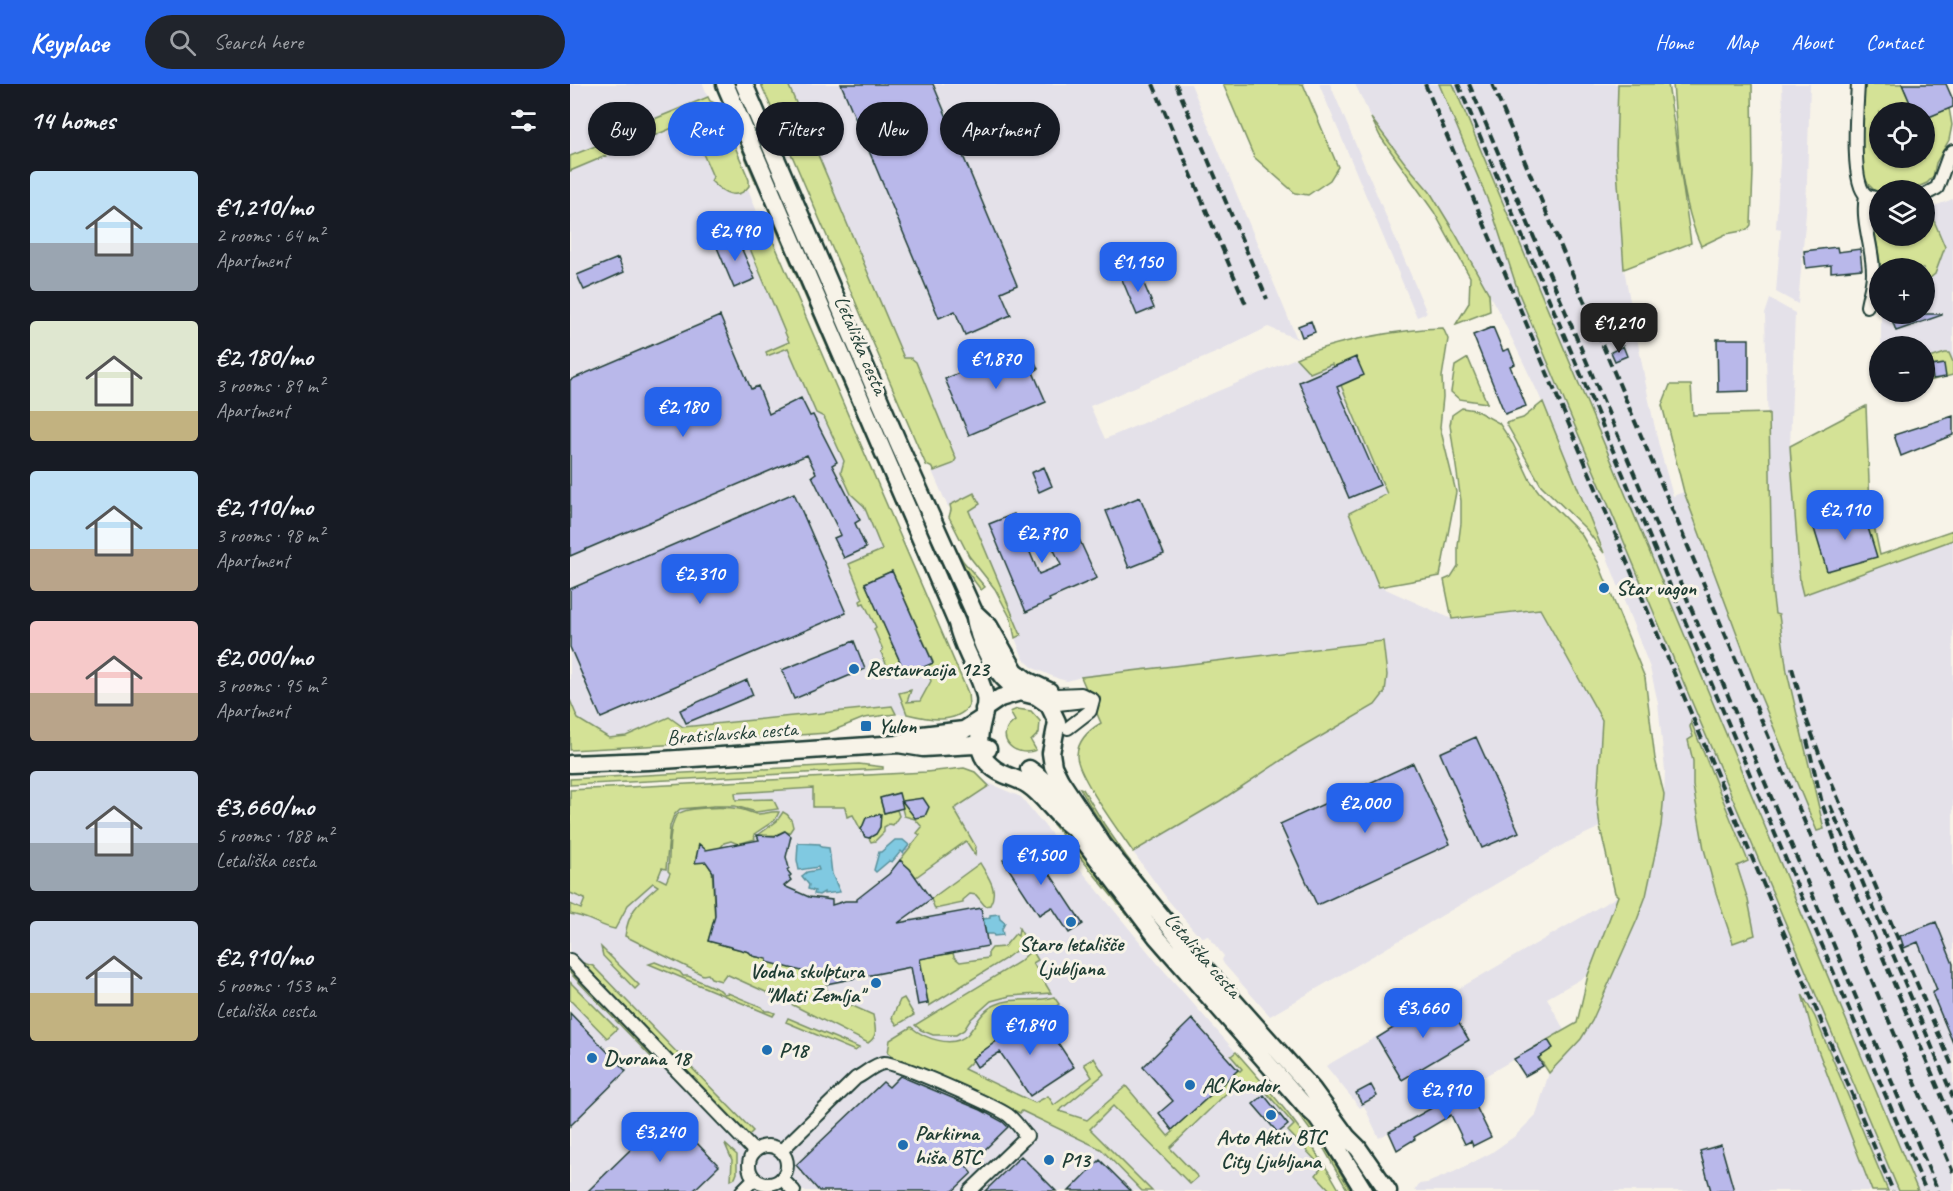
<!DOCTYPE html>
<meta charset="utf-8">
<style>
:root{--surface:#171b24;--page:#20242c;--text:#f1f3f6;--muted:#9ea1a6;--accent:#2563eb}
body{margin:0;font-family:Caveat,sans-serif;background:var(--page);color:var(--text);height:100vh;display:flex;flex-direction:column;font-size:22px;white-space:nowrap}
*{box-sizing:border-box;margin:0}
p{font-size:20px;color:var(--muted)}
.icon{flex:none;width:33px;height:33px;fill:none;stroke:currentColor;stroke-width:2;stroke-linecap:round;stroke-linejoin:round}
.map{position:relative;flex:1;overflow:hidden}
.details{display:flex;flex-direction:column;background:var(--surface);width:570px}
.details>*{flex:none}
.top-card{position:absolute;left:18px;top:18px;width:570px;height:54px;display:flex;gap:12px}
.controls{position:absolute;left:1299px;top:18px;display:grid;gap:12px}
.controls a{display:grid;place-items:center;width:66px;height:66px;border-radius:50%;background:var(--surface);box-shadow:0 2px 4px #0004;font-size:30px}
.price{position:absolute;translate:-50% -51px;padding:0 14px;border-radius:12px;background:var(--accent);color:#fff;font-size:20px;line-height:39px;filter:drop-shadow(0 2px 3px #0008)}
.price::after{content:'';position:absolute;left:50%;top:36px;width:18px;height:14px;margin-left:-9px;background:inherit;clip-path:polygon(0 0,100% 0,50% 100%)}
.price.on{background:#222;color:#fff}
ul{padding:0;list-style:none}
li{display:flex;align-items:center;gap:18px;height:150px;padding:0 30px}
li span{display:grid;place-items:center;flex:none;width:168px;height:120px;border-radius:6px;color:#555}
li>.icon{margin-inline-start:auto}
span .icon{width:72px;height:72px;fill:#fffc;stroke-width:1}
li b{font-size:26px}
h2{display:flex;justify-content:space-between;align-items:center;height:72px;padding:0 30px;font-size:26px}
.pill{padding:0 21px;border-radius:27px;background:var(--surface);box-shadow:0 2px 4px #0004;font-size:21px;line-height:54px}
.pill.on{background:var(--accent);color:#fff}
header{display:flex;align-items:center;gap:36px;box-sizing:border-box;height:84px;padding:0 30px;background:var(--accent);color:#fff}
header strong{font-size:28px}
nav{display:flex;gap:33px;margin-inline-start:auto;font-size:21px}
.search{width:420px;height:54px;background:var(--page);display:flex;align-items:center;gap:15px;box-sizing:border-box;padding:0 21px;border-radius:33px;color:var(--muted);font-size:22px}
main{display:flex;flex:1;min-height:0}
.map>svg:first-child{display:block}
.built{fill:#e4e1e9}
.green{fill:#d4e296;stroke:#7a9065;stroke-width:1.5}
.water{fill:#80c9e1;stroke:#59919c;stroke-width:1.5}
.building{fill:#b9b8ea;stroke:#1f3d34;stroke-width:1.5}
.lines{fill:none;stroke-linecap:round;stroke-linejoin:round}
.street-casing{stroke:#1f3d34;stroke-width:16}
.secondary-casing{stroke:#1f3d34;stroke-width:21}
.street{stroke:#f7f3e8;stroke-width:12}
.secondary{stroke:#f7f3e8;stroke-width:16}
.rail{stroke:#1f3d34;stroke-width:4;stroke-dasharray:9 4.5;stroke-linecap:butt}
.poi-dot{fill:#1f6fb2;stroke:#f7f3e8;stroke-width:2}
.labels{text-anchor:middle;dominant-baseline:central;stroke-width:6;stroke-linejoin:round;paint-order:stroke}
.street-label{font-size:21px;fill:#1f3d34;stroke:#f7f3e8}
.poi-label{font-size:21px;font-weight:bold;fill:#1f3d34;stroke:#f7f3e8;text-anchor:start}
</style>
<header>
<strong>Keyplace</strong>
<div class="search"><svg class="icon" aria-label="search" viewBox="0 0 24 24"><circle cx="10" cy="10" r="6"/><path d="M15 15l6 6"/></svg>Search here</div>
<nav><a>Home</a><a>Map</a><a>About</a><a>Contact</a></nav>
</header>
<main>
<section class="details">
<h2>14 homes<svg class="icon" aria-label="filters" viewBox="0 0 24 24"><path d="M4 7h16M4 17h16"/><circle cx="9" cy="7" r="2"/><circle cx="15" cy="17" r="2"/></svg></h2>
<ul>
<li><span style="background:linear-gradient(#bfe0f5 60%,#9aa5b1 0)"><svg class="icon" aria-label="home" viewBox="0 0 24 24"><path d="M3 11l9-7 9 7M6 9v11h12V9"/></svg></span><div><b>€1,210/mo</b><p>2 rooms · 64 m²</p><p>Apartment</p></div></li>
<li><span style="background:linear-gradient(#dfe7d0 75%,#c2b280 0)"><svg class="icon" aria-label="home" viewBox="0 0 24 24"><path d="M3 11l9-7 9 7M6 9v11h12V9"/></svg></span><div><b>€2,180/mo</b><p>3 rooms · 89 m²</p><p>Apartment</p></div></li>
<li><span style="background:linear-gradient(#bfe0f5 65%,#b9a48a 0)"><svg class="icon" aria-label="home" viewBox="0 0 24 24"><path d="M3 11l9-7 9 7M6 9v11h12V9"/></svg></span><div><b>€2,110/mo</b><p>3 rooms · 98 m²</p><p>Apartment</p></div></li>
<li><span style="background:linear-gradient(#f6c9c9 60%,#b9a48a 0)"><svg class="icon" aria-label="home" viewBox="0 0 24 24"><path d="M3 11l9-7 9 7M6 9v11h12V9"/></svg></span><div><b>€2,000/mo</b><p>3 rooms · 95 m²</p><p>Apartment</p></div></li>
<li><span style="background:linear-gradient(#c9d6e8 60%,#9aa5b1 0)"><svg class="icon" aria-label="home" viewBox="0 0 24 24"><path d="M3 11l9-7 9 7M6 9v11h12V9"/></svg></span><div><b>€3,660/mo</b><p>5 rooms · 188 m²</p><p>Letališka cesta</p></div></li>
<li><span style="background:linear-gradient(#c9d6e8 60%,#c2b280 0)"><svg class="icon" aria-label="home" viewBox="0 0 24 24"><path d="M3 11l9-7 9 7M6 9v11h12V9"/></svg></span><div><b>€2,910/mo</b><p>5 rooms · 153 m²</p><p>Letališka cesta</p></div></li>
</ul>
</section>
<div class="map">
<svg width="1383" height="1107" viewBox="0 0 1383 1107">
<rect width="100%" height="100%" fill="#f7f3e8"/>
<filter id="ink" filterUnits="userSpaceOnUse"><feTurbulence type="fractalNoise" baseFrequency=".0167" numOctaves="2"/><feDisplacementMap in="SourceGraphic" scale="12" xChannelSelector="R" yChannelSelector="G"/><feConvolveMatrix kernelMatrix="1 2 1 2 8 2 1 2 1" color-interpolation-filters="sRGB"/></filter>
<g filter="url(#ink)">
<path class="built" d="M0 0H133L138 13 132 14 161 110 171 109 178 105 189 133 173 138 174 142 171 144 219 258 196 268 198 271 218 264 246 328 254 333 274 378 271 388 281 410 294 422 363 579 361 597 349 617 336 618 340 606 330 609 337 630H326L321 622 113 643 49 654H39L8 635 0 615Z
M218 0H621L727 255 698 243 650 267 520 322 535 355 726 274 740 289 762 280 817 411 807 497 809 502 882 535 970 525 1032 636 1027 718 1030 743 996 759 700 932 654 880 652 876 654 872 638 852 632 853 626 849 598 816 563 768 516 695 509 679 507 672 509 664 515 651 531 639 511 593 497 597 489 595 463 584 453 574 445 554 451 551 399 426 410 420 406 410 382 419 378 423 362 387H367L385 378 386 375 381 360 372 363Z
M749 0H760L857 229 847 233Z
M785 0H869L921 124 949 210 1329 1107H1318L1245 933 1233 913 1246 961 1302 1107H844L849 1100 857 1099 884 1088 921 1069 945 1052 966 1031 979 989 1011 955 1022 937 1067 836 1094 710 1095 687 1088 619 1080 584 1039 478 969 311 931 232 885 149 860 108 835 79 801 34Z
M883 0H1048L1046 70 1054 185 1078 312 1089 362 1103 412 1114 408 1188 606 1247 747 1253 744 1217 588 1209 531 1205 530 1202 506 1195 230 1200 215 1225 229 1220 362 1230 499 1234 511 1383 456V1107H1348Z
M1212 0H1240L1236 129 1228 220 1206 208 1211 145 1206 144 1213 25Z
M1383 115V278L1378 269 1355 276 1354 262H1311V230H1354L1355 198 1365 190 1375 163 1359 124Z
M394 684 405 688 418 699 451 713 589 881 716 1025 744 1063 770 1107H0V706L356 688Z
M1048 812 1018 891 977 914 994 946 809 1054 794 1022 790 1024 756 982Z"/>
<path class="green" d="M162 0H166L419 589 395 540Z
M181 0H184L331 344 329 345Z
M191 0H218L334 274H341L346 278 386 375 383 380 364 387 363 384 356 381Z
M653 0H733L768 83 760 96 738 111 725 109 684 73Z
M869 0H883L1348 1107H1329L949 210 921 124Z
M1048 0H1098L1121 159 1054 185 1046 70Z
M1103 0H1182L1183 88 1181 141 1177 146 1156 150 1131 162C1110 116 1107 50 1103 0Z
M1293 0H1332L1344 28H1310V74H1354L1355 35 1379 24 1382 41 1379 56 1366 79 1363 93 1357 99 1341 106 1306 108 1298 100 1291 85Z
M138 13 140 17 147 20 179 96V102C167 118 152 108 141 97L143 93 119 37 0 87V72L51 52 72 40Z
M152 18 157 24 186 93V99Z
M801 34 835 79 860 108 885 149 919 210 920 227 886 240 899 219 900 193 864 128 810 52Z
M1355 120H1357L1375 163 1365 190 1355 198 1354 184H1311L1303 138 1309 140 1310 152H1354Z
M183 133H189L194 136 398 609 399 622C385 641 357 635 337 630L329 609 341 606 337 618 350 617 361 597 355 582 363 578 322 487 295 499 336 591 317 582 311 568 313 566 304 545 306 543 294 519 291 520 290 517 293 515 279 480 312 466 294 422 281 410 271 388 274 377 254 333 246 329 218 264 197 272 196 268 219 258 171 143 174 142 173 138Z
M205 137 388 558 401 595 203 138Z
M873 244 878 255 872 293 873 313 870 343 886 408 870 492 809 503 779 429 817 410 762 280 740 289 726 274C763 257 832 245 873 244Z
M1375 269H1379L1383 278V291L1355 298 1354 276Z
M898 274 917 319 889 315 881 308 885 282Z
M1100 301H1121L1123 331 1199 329 1202 506 1205 530 1209 531 1217 588 1254 745 1247 747 1188 606 1114 408 1092 321Z
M973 318 1034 469 1016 445 971 401 936 339 953 334Z
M1296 322 1300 423 1310 471 1383 446V456L1233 511 1230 499 1220 362Z
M892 324 905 326 929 339 943 360 960 396 969 408 1011 450 1028 478 1075 594 1085 675 1094 710 1091 742 1076 812 1067 836 1022 937 1011 955 979 989 963 964 1007 939 1018 891 1048 812 1045 809 1030 743 1027 718 1032 636 970 525 882 535 874 496 881 493 888 482V462L891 439V417L880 341 882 331Z
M404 409 410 420 399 427 451 551 445 554 441 535 425 505 399 472 379 433 381 426 380 421Z
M373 441 393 477 415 503 411 506 390 478Z
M813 557 817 591 815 608 805 621 724 668 650 717 563 768C551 750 506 690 507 671 508 656 519 646 531 639L511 593Z
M0 616 8 635 39 654 56 652 99 633 113 643 322 622 326 630 294 634 257 649 94 661 0 666Z
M447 625 461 627 470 637 469 649 461 657 466 666C444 675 422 652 445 637L440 628Z
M1121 638 1178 777 1167 782 1178 816 1185 851 1163 859 1146 809 1134 765 1123 702V677L1118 656 1123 653 1120 643Z
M289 680 313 683V685L0 701V695Z
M394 684 405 688 419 702 384 725 406 763 405 771 396 757 346 793 340 785 330 776 350 751 347 749 352 743 345 735 334 732 328 709 310 714 314 729 327 726 329 732 323 741 319 740 314 743V748L305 757 301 758 299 754 306 750 310 743 307 733 303 732 297 734 291 746 283 731 277 733 275 723H243V704L165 709 166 716 203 715 208 725 186 728 165 722H144L110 725 104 731 100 742 96 785 92 784 88 794 96 798 100 789 98 787C100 771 98 746 106 732 113 722 157 723 169 725 175 726 181 729 187 730 194 730 202 727 209 728L205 736 184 750 185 755 168 760 161 757 154 759 139 781 140 784H142L145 837 138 857 180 868 183 872 197 875V878L245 890H254L258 911 303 931C305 943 309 952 298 959L209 914 156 890 151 897 141 894 138 890 133 891 55 852C59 825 69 819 88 802L83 799 58 821 45 845C29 842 17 832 0 830V820L11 825 15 815 0 809V706L356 688Z
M510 704 513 705 534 740 556 772 619 854C580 806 540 759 510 704Z
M472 722 518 776 595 874 593 875 470 724Z
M213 728C220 731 222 736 223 743L219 749 214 747 206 751 187 752 207 737Z
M410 779C418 793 429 805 420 821L415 822 406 811 400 810 393 816V819L365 825 361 815Z
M449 844 457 858 435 875 359 922 349 875 383 869 384 873 390 878 418 874V869L422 864 434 863 445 850 448 852Z
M31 863 69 901 65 905 33 872Z
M462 866 468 876 463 879 481 909 440 912 421 917 401 935 394 946 386 951H363L351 946 345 941 449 878Z
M85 878 110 888 113 892H118L150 906 154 910 158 909 192 923 195 927H200L205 929 203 932 79 880Z
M13 879 23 882 183 1047 179 1051Z
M646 883 749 999 826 1107H823L647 888Z
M0 887 78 966 83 975 0 889Z
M0 898 47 945 37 954 0 916Z
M1232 910 1245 933 1318 1107H1302L1246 961Z
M627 911 723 1018 756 1064 781 1107H778L754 1065 721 1020Z
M484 913 489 920 476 931 472 926C445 943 417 962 394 985L465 1019 478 1012 484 1021 522 993 514 980 524 974 534 990 489 1027 517 1036 556 1002 598 1052 603 1048 602 1046 668 986 670 987 672 985 661 972 666 968C705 1012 741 1055 770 1107H761L746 1091 752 1083 718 1047 724 1041 689 1000 680 1008 669 997 600 1064 628 1093 620 1100 543 1022 520 1045 582 1107H572L531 1065 452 1027 450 1029 325 974 318 969 320 956 341 943C354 954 382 965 397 951 406 941 412 926 425 921 444 912 465 919 484 913Z
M334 914 344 931 327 941 322 934 330 916Z
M218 934 289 964 285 967 216 938Z
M155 1060 167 1071V1089L165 1094 161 1096 162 1076Z"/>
<path class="water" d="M325 756H333L339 761 333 769 331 767 322 778 319 777 306 788 304 786 309 768H311Z
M228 759 250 760 251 763 259 764 262 790 270 808 254 810V808L249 811 244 810 245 807 238 805 239 801 232 792 237 788 249 786 248 783 229 786 227 776Z
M429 830 430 835 435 839 432 845 433 851 424 852 423 850H416L413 835 420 834V831Z"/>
<path class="building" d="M271 0H363L447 201 431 208 441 231 395 251 385 227 369 234Z
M1332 0H1376L1383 16V23L1354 35V28H1344Z
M166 152 185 195 164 204 146 161Z
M1267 163 1268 168 1290 165 1292 185 1261 188V181L1236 184 1234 167Z
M48 174 54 188 14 206 7 191Z
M570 186V190L584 224 567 231 551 193Z
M1320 230H1372V231L1326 247Z
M150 232 181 305 188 302 199 330 231 314 240 332 243 331 267 378 262 381 290 436 285 439 296 464 274 474 264 454 271 451 242 392 246 389 237 371 0 472V296Z
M741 237 745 248 732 253 728 242Z
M923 243 933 267 939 265 945 280 940 282 956 322 935 330 903 251Z
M1147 255H1179V307L1148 308Z
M457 260 468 285 463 288 476 318 399 351 375 295Z
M1053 262 1057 272 1045 277 1041 268Z
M786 273 794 291 767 303 810 401 779 414 729 298Z
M1374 280 1376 293 1363 295 1361 282Z
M1383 332V351L1331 372 1324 351Z
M474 383 482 402 469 408 461 389Z
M224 409 276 529 31 634 0 563V505Z
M570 413 594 470 559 484 536 427Z
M1293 427 1307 473 1257 487 1243 441Z
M444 430 469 490 491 481 478 453 503 442 527 494 479 515 480 517 456 528 419 440Z
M322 487 363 579 336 591 295 499Z
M284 557 295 585 224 615 212 586Z
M177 596 183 611 116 639 110 626Z
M906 653 949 748 912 764 870 669Z
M843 679 880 760 747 821 710 740Z
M329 709 333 724 314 729 310 714Z
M353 714 359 723 355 732 345 734 332 717Z
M311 730 310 743 306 750 299 754 295 753 291 746 296 734Z
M215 747 221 752 216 773 219 784 217 786 221 791 219 793 221 796 214 802 239 813 262 816V821L275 817H287V815L319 790 330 776 340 785 361 815 328 839 411 824 418 862 350 875 358 919 348 921 341 883 256 900 255 893 197 878V875L183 872 179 868 138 857 145 832 143 788 136 778 125 779 129 760 136 766 189 756 187 751 205 752Z
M459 758 513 840 499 849 482 823 469 831 433 776Z
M1366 838 1383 880V959L1362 909 1367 906 1348 858 1334 864 1330 852Z
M873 913 899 956 832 996 807 954Z
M0 929 56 987 0 1042Z
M622 935 668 986 602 1046 589 1029 603 1017 573 983Z
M453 938 460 948 475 939 504 983 460 1012 430 968 407 983 402 975Z
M978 956 983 964 968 974 973 982 955 992 944 975Z
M330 992 411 1026 433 1038 438 1043 397 1083 402 1089 383 1107H249L226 1081 313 998 319 1003Z
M801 1001 807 1012 792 1020 786 1009Z
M897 1004 921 1053 903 1062 901 1057 895 1060 881 1031 844 1053 845 1055 827 1066 819 1048Z
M694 1011 718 1041 708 1049 683 1020Z
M98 1029 149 1082 123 1107H18Z
M1151 1061 1164 1107H1141L1130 1067Z
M451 1072 486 1107H415Z
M530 1076 561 1107H499Z"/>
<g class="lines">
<g class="street-casing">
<path id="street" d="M1288 0C1287 21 1280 98 1296 111 1299 113 1306 114 1310 115
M1296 111C1291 138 1303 162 1303 189 1303 200 1299 211 1297 222
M1354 111 1367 104 1379 71 1383 67
M486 611 511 610 523 616
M479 621 523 616
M498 644 520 627 523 616
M0 876 184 1067
M179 1081a19 19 0 1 1 38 0a19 19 0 1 1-38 0Z
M212 1066 286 994C295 990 304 980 314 979 327 978 425 1022 438 1031 445 1036 451 1046 457 1052L400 1107
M212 1095 224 1107
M172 1107 184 1095"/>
</g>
<g class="secondary-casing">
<path id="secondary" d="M155 0 387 539C392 565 409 587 415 612 418 629 406 645 410 662 411 670 415 677 421 682 431 692 446 693 458 701 476 713 485 733 505 745
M174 0 329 361 404 528C408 558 424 591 450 608
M404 528 419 542 445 587 458 597 479 607
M414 625 430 614 450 608 466 612 479 621 487 638 481 669 483 682 490 696 533 761 628 877 742 1005 777 1053 788 1064 818 1107
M328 660 352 651 394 646 411 635
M0 680 78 677 328 660 353 664 404 661 418 665
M459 685C480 699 495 722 505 745L586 852 735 1022 747 1033 758 1049 794 1107"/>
</g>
<use href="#street" class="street"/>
<use href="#secondary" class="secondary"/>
<path class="rail" d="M583 0 677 223
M606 0 697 215
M855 0 1323 1107
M888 0 1356 1107
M899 0 1368 1107
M922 0 1383 1088
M1222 584 1236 634 1250 672 1383 984
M1237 656 1252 719 1270 772 1383 1039
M1260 721 1383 1013"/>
</g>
</g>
<g class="poi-dot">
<circle cx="1034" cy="504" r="6"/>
<circle cx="284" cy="585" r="6"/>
<rect x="290" y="636" width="12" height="12" rx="3"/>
<circle cx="501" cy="838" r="6"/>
<circle cx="306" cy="899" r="6"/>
<circle cx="197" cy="966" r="6"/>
<circle cx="22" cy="974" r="6"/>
<circle cx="620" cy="1001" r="6"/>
<circle cx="701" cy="1031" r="6"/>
<circle cx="333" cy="1061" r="6"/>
<circle cx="479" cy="1076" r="6"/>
</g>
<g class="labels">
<g class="street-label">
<text transform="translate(291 261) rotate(67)">Letališka cesta</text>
<text transform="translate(162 649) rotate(-4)">Bratislavska cesta</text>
<text transform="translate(633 871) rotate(49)">Letališka cesta</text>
</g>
<g class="poi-label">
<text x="1046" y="504">Star vagon</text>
<text x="296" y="585">Restavracija 123</text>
<text x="308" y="642">Yulon</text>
<text x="501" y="860" text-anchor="middle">Staro letališče<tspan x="501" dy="24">Ljubljana</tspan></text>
<text x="294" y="887" text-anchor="end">Vodna skulptura<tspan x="294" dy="24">"Mati Zemlja"</tspan></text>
<text x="209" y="966">P18</text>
<text x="34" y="974">Dvorana 18</text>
<text x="632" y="1001">AC Kondor</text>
<text x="345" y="1049">Parkirna<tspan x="345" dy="24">hiša BTC</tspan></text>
<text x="701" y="1053" text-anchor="middle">Avto Aktiv BTC<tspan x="701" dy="24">City Ljubljana</tspan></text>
<text x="491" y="1076">P13</text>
</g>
</g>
</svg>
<div class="controls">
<a><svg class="icon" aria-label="locate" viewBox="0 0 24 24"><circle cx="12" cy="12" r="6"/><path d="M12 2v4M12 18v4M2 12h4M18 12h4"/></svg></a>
<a><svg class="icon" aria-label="layers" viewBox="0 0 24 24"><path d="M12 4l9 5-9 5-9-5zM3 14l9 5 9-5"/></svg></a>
<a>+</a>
<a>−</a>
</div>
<b class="price" style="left:165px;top:178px">€2,490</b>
<b class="price" style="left:568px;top:209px">€1,150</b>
<b class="price on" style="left:1049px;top:270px">€1,210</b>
<b class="price" style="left:426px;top:306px">€1,870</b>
<b class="price" style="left:113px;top:354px">€2,180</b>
<b class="price" style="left:1275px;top:457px">€2,110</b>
<b class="price" style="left:472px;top:480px">€2,790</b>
<b class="price" style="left:130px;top:521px">€2,310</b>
<b class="price" style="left:795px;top:750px">€2,000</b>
<b class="price" style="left:471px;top:802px">€1,500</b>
<b class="price" style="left:853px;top:955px">€3,660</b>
<b class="price" style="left:460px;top:972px">€1,840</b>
<b class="price" style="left:876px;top:1037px">€2,910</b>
<b class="price" style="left:90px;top:1079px">€3,240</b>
<div class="top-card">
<a class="pill">Buy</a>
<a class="pill on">Rent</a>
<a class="pill">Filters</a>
<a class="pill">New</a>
<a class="pill">Apartment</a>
</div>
</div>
</main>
